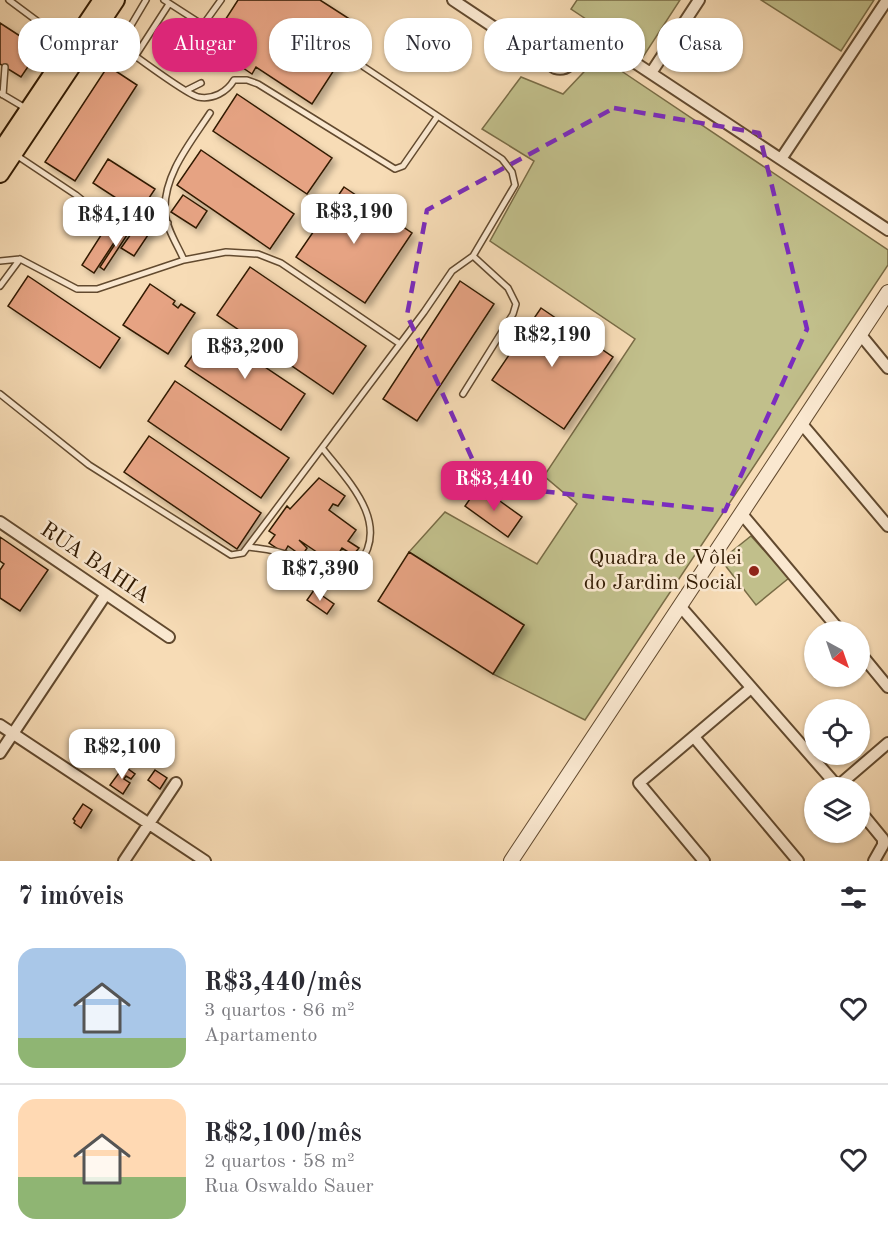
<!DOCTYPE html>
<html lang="pt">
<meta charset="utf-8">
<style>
:root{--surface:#fff;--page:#f7f7f7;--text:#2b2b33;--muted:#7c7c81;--line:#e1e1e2;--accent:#db2777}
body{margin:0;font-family:"Old Standard TT",serif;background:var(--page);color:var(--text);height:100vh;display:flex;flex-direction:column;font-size:22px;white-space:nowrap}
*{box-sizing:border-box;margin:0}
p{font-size:20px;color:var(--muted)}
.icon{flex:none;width:33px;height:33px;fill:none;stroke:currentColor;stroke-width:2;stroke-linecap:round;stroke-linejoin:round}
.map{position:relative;height:861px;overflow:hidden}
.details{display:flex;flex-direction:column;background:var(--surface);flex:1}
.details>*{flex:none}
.hud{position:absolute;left:18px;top:18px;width:852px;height:54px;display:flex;gap:12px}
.needle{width:39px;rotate:140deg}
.fabs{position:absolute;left:804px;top:621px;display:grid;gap:12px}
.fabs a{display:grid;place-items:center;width:66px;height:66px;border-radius:50%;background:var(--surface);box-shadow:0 2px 4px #0004;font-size:30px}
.price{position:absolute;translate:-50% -51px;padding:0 14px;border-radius:12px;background:#fff;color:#222;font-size:20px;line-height:39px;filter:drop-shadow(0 2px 3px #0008)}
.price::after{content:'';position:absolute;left:50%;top:36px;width:18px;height:14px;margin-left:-9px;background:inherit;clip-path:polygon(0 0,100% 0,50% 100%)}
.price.active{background:var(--accent);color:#fff}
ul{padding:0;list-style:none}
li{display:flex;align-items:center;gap:18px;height:150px;padding:0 18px}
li+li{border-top:2px solid var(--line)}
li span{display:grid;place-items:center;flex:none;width:168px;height:120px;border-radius:18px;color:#555}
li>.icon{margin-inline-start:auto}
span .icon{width:72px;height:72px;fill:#fffc;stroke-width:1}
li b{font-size:26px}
h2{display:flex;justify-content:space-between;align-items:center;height:72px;padding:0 18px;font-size:26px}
.pill{padding:0 21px;border-radius:24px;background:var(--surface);box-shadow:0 2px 4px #0004;font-size:21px;line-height:54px}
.pill.active{background:var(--accent);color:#fff}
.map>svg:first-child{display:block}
.green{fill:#c1bf8b;stroke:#796c46;stroke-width:1.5}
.building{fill:#e6a383;stroke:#311a02;stroke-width:1.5;filter:url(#shadow)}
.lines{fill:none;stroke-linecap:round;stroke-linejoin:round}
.service-casing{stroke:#624a2f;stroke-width:8}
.minor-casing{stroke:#624a2f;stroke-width:14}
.tertiary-casing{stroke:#624a2f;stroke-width:16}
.primary-casing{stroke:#311a02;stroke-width:20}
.service{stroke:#fae8d0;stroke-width:5}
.minor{stroke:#fae8d0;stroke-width:10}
.tertiary{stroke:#fae8d0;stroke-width:14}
.primary{stroke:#f7dcb6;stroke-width:16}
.marked{fill:none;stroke:#7b2cbf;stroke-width:4.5;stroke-dasharray:12 8;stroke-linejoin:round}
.poi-dot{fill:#8f2418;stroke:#fae8d0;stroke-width:2}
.labels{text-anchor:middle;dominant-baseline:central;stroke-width:5;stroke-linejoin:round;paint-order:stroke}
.poi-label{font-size:22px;fill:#311a02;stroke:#fae8d0;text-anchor:end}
.street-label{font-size:22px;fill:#311a02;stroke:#fae8d0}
</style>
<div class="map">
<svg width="888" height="861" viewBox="0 0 888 861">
<defs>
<filter id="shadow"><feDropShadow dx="4.5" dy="4.5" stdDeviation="3" flood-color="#0004"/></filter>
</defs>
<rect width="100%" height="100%" fill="#f7dcb6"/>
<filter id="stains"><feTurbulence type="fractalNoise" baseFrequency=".00333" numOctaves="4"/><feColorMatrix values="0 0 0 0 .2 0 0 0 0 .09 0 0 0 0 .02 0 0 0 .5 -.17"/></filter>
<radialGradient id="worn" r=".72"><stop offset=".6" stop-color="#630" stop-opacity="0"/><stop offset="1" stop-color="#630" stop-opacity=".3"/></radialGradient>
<path class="green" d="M577 0H680L643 57 571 9Z
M761 0H874L841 51Z
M599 56 888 250V265L585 720 493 674 524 625 409 552 445 512 537 564 577 504 544 476 635 339 490 241 534 161 482 129 521 77 563 94Z
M751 536 789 578 756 605 721 560Z"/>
<path class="building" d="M238 0H320L362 27 312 104 256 67 252 74 209 45Z
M0 23 40 49 21 77 0 64Z
M108 66 137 85 75 181 45 162Z
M237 94 332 158 307 194 213 131Z
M201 150 294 214 270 249 177 185Z
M108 159 155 189 139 213 93 183Z
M344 187 412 233 365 303 296 257Z
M183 195 207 211 196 228 171 212Z
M112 218 125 226 94 273 82 265Z
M138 224 150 232 134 256 121 248Z
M127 226 131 229 104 270 100 267Z
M250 267 366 346 333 394 217 315Z
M28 276 120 338 100 368 8 306Z
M460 281 494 304 417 421 383 399Z
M150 284 175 301 173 304 178 308 181 304 195 313 168 354 123 325Z
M541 308 613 357 564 429 492 380Z
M210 330 305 394 281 430 185 366Z
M175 381 289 458 261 498 148 421Z
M149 436 261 513 237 549 124 472Z
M319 478 345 496 338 506 333 504 329 510 356 530 348 541 359 548 353 555 342 548 333 563 299 540 307 548 302 556 288 546 284 553 269 543 275 535 269 531 287 506 290 509Z
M479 486 522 517 508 537 465 506Z
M0 537 48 570 20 611 0 598V570L4 564 0 561Z
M409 552 524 625 493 674 378 601Z
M314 590 334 604 327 614 307 600Z
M124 766 135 774 131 779 126 776 124 779 130 783 123 794 110 785Z
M155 770 167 778 160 789 148 780Z
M83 804 92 810 81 828 74 823 75 821 73 819Z"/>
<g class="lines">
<g class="service-casing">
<path id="service" d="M9 0 68 44
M164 0 203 25 221 0
M100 30C118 43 183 93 198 97 213 100 227 92 234 80H247L258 84 395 169 403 166 437 117
M26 40 43 26
M120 44 146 0
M136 55 169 4
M187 90 201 83
M0 93 27 109
M3 95 5 67
M16 155 76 195 104 218 111 211C124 210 152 221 168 223
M184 260C178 246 166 228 165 212 163 175 191 142 210 113
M0 261 20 259 77 289H97L184 260 226 252 258 254 281 263 400 344
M0 286 20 259
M0 394 89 465 231 555 243 553 424 312 452 271 473 256 515 185 512 172 502 159 364 67
M463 394 513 314 516 304 508 288 473 256
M249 547C263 549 278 550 290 556 304 561 317 572 331 576 341 579 353 572 359 564 391 523 348 481 323 449"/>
</g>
<g class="minor-casing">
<path id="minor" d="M453 0 555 68C577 74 577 41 596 37L888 230
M651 73 699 0
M781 159 887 0
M860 334 888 368
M801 423 888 526
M741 513 841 632
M0 522 169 637
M680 606 839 788
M860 653 888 687
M0 725 205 861
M694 737 798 861
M0 753 106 594
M838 786 888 743
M860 811 883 839V845L874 861
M124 861 176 783
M704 861 639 783 751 688"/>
</g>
<g class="tertiary-casing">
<path id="tertiary" d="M511 861 888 292"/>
</g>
<g class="primary-casing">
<path id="primary" d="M0 152 102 0
M0 174 116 0"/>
</g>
<use href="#service" class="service"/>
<use href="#minor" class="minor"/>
<use href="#tertiary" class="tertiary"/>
<use href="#primary" class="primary"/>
</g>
<path class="marked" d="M614 108 759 133 807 329 725 511 484 485 407 315 427 210Z"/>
<circle class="poi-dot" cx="754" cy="571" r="6"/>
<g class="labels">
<g class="poi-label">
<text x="742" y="558">Quadra de Vôlei<tspan x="742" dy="25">do Jardim Social</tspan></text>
</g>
<g class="street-label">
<text transform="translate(95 563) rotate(34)">RUA BAHIA</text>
</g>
</g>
<rect width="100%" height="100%" filter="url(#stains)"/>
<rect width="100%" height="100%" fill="url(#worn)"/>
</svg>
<div class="fabs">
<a><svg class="needle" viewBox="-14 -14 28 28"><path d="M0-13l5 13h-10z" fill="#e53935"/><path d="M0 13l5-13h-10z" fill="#7c7c81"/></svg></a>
<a><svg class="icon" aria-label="locate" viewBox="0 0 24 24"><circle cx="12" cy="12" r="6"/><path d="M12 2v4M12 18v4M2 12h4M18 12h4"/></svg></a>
<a><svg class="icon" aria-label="layers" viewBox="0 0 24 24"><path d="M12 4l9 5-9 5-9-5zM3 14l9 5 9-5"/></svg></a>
</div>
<b class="price" style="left:354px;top:245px">R$3,190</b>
<b class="price" style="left:116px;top:248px">R$4,140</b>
<b class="price" style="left:552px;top:368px">R$2,190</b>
<b class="price" style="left:245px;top:380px">R$3,200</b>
<b class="price active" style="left:494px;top:512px">R$3,440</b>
<b class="price" style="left:320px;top:602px">R$7,390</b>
<b class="price" style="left:122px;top:780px">R$2,100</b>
<div class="hud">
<a class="pill">Comprar</a>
<a class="pill active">Alugar</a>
<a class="pill">Filtros</a>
<a class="pill">Novo</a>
<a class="pill">Apartamento</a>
<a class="pill">Casa</a>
</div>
</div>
<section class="details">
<h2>7 imóveis<svg class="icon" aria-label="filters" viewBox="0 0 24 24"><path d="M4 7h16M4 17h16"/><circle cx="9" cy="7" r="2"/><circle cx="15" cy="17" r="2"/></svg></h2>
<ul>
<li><span style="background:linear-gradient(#a9c7e8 75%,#8fb573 0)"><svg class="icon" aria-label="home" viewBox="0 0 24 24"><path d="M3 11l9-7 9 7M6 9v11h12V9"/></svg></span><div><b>R$3,440/mês</b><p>3 quartos · 86 m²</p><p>Apartamento</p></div><svg class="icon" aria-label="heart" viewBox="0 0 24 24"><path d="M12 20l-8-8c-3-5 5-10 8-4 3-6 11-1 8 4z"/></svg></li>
<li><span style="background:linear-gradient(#ffd9b3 65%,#8fb573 0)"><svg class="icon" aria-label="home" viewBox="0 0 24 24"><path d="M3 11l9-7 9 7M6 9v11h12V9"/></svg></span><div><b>R$2,100/mês</b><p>2 quartos · 58 m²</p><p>Rua Oswaldo Sauer</p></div><svg class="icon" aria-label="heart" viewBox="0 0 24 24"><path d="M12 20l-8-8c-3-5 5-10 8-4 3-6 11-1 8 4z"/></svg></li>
</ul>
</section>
